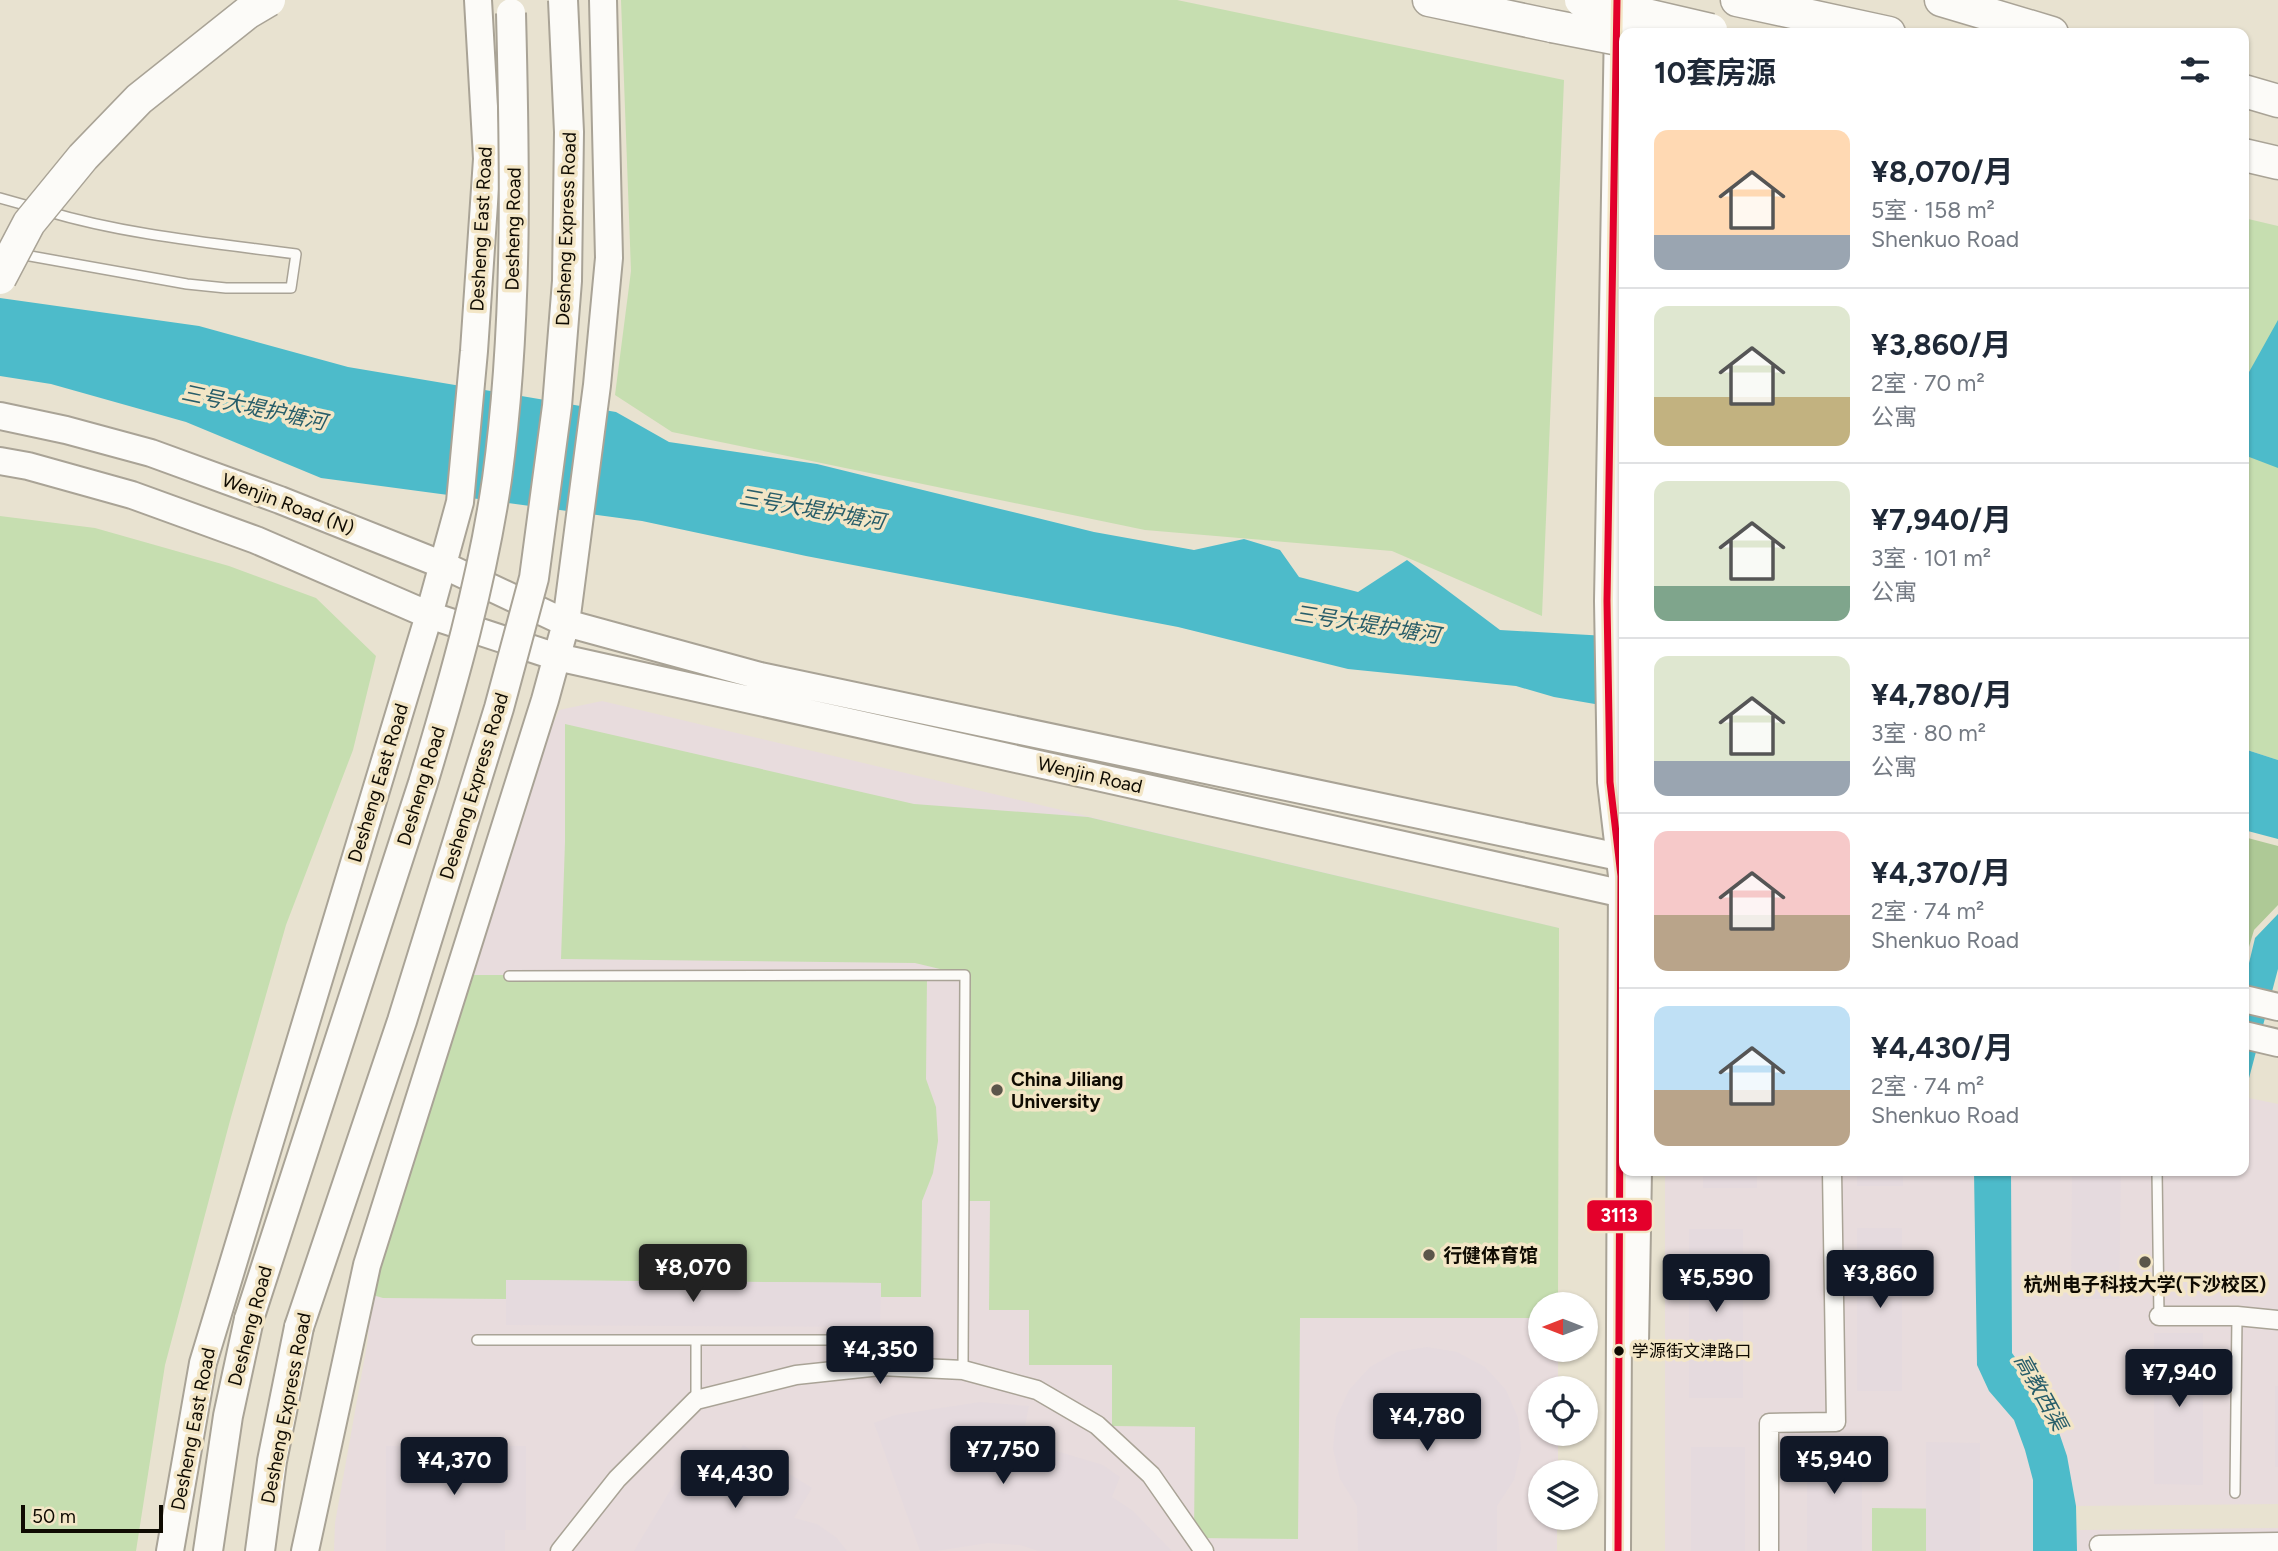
<!DOCTYPE html>
<html lang="zh">
<meta charset="utf-8">
<style>
:root{--surface:#fff;--page:#f2f2f3;--text:#1f2937;--muted:#747a83;--line:#e0e1e3;--accent:#111827}
body{margin:0;font-family:Figtree,"Noto Sans SC",sans-serif;background:var(--page);color:var(--text);height:100vh;display:flex;flex-direction:column;font-size:26px;white-space:nowrap}
*{box-sizing:border-box;margin:0}
p{font-size:23px;color:var(--muted)}
.icon{flex:none;width:38px;height:38px;fill:none;stroke:currentColor;stroke-width:2;stroke-linecap:round;stroke-linejoin:round}
.map{position:relative;flex:1;overflow:hidden}
.side{position:absolute;left:1619px;top:28px;width:630px;height:1148px;display:flex;flex-direction:column;background:var(--surface);border-radius:14px;box-shadow:0 2px 5px #0004}
.side>*{flex:none}
.needle{width:46px;rotate:270deg}
.controls{position:absolute;left:1528px;top:1292px;display:grid;gap:14px}
.controls a{display:grid;place-items:center;width:70px;height:70px;border-radius:50%;background:var(--surface);box-shadow:0 2px 5px #0004;font-size:35px}
.scale{position:absolute;left:21px;bottom:18px;width:142px;box-sizing:border-box;padding-left:7px;border:4px solid #0f0b02;border-top:0;font-size:19px;line-height:24px;white-space:nowrap;color:#0f0b02;-webkit-text-stroke:5px #f3e6c6;paint-order:stroke}
.price{position:absolute;translate:-50% -60px;padding:0 16px;border-radius:7px;background:var(--accent);color:#fff;font-size:23px;line-height:46px;filter:drop-shadow(0 2px 4px #0008)}
.price::after{content:'';position:absolute;left:50%;top:42px;width:21px;height:16px;margin-left:-10px;background:inherit;clip-path:polygon(0 0,100% 0,50% 100%)}
.price.on{background:#222;color:#fff}
ul{padding:0;list-style:none}
li{display:flex;align-items:center;gap:21px;height:175px;padding:0 35px}
li+li{border-top:2px solid var(--line)}
li span{display:grid;place-items:center;flex:none;width:196px;height:140px;border-radius:14px;color:#555}
li>.icon{margin-inline-start:auto}
span .icon{width:84px;height:84px;fill:#fffc;stroke-width:1}
li b{font-size:30px}
h2{display:flex;justify-content:space-between;align-items:center;height:84px;padding:0 35px;font-size:30px}
.map>svg:first-child{display:block}
.education{fill:#e8dcdd}
.green{fill:#c6deb0}
.forest{fill:#aec996}
.water{fill:#4dbbca}
.building{fill:#e5dade}
.lines{fill:none;stroke-linecap:round;stroke-linejoin:round}
.service-casing{stroke:#a9a396;stroke-width:12}
.minor-casing{stroke:#a9a396;stroke-width:21}
.secondary-casing{stroke:#a9a396;stroke-width:28}
.primary-casing{stroke:#a9a396;stroke-width:30}
.trunk-casing{stroke:#a9a396;stroke-width:32}
.motorway-casing{stroke:#a9a396;stroke-width:35}
.service{stroke:#fcfbf8;stroke-width:9}
.minor{stroke:#fcfbf8;stroke-width:18}
.secondary{stroke:#fcfbf8;stroke-width:24}
.primary{stroke:#fcfbf8;stroke-width:26}
.trunk{stroke:#fcfbf8;stroke-width:28}
.motorway{stroke:#fcfbf8;stroke-width:32}
.trunk-bridge-casing{stroke:#a9a396;stroke-width:32;stroke-linecap:butt}
.motorway-bridge-casing{stroke:#a9a396;stroke-width:35;stroke-linecap:butt}
.trunk-bridge{stroke:#fcfbf8;stroke-width:28}
.motorway-bridge{stroke:#fcfbf8;stroke-width:32}
.bus-1-casing{stroke:#f3e6c6;stroke-width:12}
.bus-1{stroke:#e4002b;stroke-width:7}
.poi-dot{fill:#5b564a;stroke:#f3e6c6;stroke-width:2.5}
.bus-dot{fill:#0f0b02;stroke:#f3e6c6;stroke-width:2.5}
.labels{text-anchor:middle;dominant-baseline:central;stroke-width:7;stroke-linejoin:round;paint-order:stroke}
.bus-label{font-size:17px;fill:#0f0b02;stroke:#f3e6c6;text-anchor:start}
.street-label{font-size:19px;fill:#0f0b02;stroke:#f3e6c6}
.poi-label{font-size:19px;font-weight:bold;fill:#0f0b02;stroke:#f3e6c6;text-anchor:start}
.water-label{font-size:21px;font-style:italic;fill:#275d69;stroke:#f3e6c6}
.line-badge{stroke:#f3e6c6;stroke-width:2.5}
.badge-label{font-size:19px;text-anchor:middle;font-weight:bold;fill:#fff}
</style>
<div class="map">
<svg width="2278" height="1551" viewBox="0 0 2278 1551">
<rect width="100%" height="100%" fill="#e8e2d0"/>
<path class="education" d="M602 701 1559 928 1540 1304V1349H1558V1388H1540V1433H1558V1472H1540V1517H1557V1551H334L335 1523 368 1339 369 1294 546 740 559 710Z
M2244 1097 2278 1104V1504L2076 1506 2067 1456 2050 1406 2012 1353 2011 1171H2244Z
M1665 1171H1974L1977 1365 1989 1391 2014 1420 2025 1450 2033 1480V1551H1665Z
M2278 1528V1551H2077V1530Z"/>
<path class="green" d="M621 0H1177L1564 80 1542 616 1392 551 1145 530 672 432 615 395 631 271Z
M2244 218 2278 226V760L2244 749Z
M0 516 95 528 229 566 316 598 376 656 353 750 286 925 231 1117 165 1365 136 1551H0Z
M565 724 914 804 1088 817 1559 928 1558 1304H1540V1318H1300L1298 1539 1194 1538 1195 1427 1112 1426V1365H1029V1310H989L990 1201H964L965 975 915 963 561 959 565 842Z
M472 975 927 976 926 1079 936 1107 938 1141 933 1173 922 1201 921 1297H881V1283L506 1280V1299L383 1298 369 1294Z
M1872 1508 1966 1509 1965 1551H1872Z"/>
<path class="forest" d="M2244 837 2278 846V905L2254 930 2244 964Z"/>
<path class="water" d="M0 298 199 326 348 367 616 412 669 442 817 464 1094 532 1194 550 1244 539 1280 550 1299 577 1358 592 1407 560 1500 630 1624 637V709L1554 697 1516 686 1348 669 1178 627 806 556 642 521 321 478 186 422 51 384 0 376Z
M2278 320V468L2244 455V381Z
M2244 749 2278 760V839L2244 830Z
M2278 914V969L2244 1097V984L2255 938Z
M1974 1171H2011L2012 1353 2050 1406 2067 1456 2076 1506 2077 1551H2033V1480L2025 1450 2014 1420 1989 1391 1977 1365Z"/>
<path class="building" d="M1703 1171H1757V1188H1703Z
M1857 1171H1903V1186H1857Z
M2072 1171H2121L2119 1299H2071Z
M1857 1228H1902V1391H1857Z
M1689 1229H1743V1398H1689Z
M506 1280 881 1283 880 1327 506 1325Z
M2154 1333H2203V1485L2154 1484Z
M1427 1347 1457 1352 1485 1367 1506 1390 1518 1418 1521 1449 1514 1480 1497 1506V1551H1358L1357 1506 1340 1479 1333 1449 1336 1418 1349 1390 1370 1367 1397 1352Z
M2275 1386H2278V1467H2275Z
M980 1402 1029 1406 1022 1441 1103 1465 1120 1477 1112 1497 1133 1511 1172 1551H1039L1020 1545 988 1543 936 1551H920L874 1423 895 1415Z
M1807 1440 1862 1441V1551H1807Z
M1926 1442 1980 1443V1551H1926Z
M743 1445 812 1488 794 1518 817 1524 837 1538 847 1551H634L695 1449 728 1469Z
M386 1446H526V1530H505V1551H386Z
M1691 1447H1745V1551H1691Z"/>
<g class="lines">
<g class="service-casing">
<path id="service" d="M0 198 32 207
M19 254 187 284 226 288H291L296 254C213 243 126 235 46 211
M509 976 965 975 963 1370
M2157 1171 2159 1316
M477 1340H881
M696 1341V1400
M2235 1493 2237 1316"/>
</g>
<g class="minor-casing">
<path id="minor" d="M2159 1316H2237L2278 1320
M2099 1545 2278 1542
M560 1551 617 1479 696 1400 796 1375 880 1366 963 1370 1037 1390 1097 1425 1151 1475 1204 1551
M1769 1551V1423L1836 1422 1832 1171"/>
</g>
<g class="secondary-casing">
<path id="secondary" d="M1617 23 1607 601 1610 782 1621 876 1618 1551
M1636 1344 1639 1171"/>
</g>
<g class="primary-casing">
<path id="primary" d="M0 416 66 430 151 453 280 500 443 565 566 623 760 676 1624 858
M0 461 28 466 132 495 256 540 429 615 557 657 1624 894
M2244 999 2278 1007
M2244 1035 2278 1043
M170 1551 203 1363 429 615 460 502 474 351 487 159 478 0
M305 1551 367 1265 545 700 566 623 597 385 609 258 603 0"/>
</g>
<g class="trunk-casing">
<path id="trunk" d="M208 1551 228 1416 249 1319
M260 1551 272 1461 299 1327"/>
</g>
<g class="motorway-casing">
<path id="motorway" d="M1429 0 1552 26
M1737 0 1889 33
M1941 0 2052 33
M2244 91 2278 101
M2244 155 2278 163"/>
</g>
<use href="#service" class="service"/>
<use href="#minor" class="minor"/>
<use href="#secondary" class="secondary"/>
<use href="#primary" class="primary"/>
<use href="#trunk" class="trunk"/>
<use href="#motorway" class="motorway"/>
<g class="trunk-bridge-casing">
<path id="trunk-bridge" d="M249 1319 423 783C453 683 482 582 497 479 518 325 515 168 511 13
M299 1327 402 1021 499 708 534 578 557 406 567 281 569 132 563 0"/>
</g>
<g class="motorway-bridge-casing">
<path id="motorway-bridge" d="M1581 0 1711 30
M1552 26 1624 40
M0 278 29 223 83 157 139 99 247 13 269 0"/>
</g>
<use href="#trunk-bridge" class="trunk-bridge"/>
<use href="#motorway-bridge" class="motorway-bridge"/>
<g class="bus-1-casing">
<path id="bus-1" d="M1617 0 1607 601 1610 782 1621 876 1618 1551"/>
</g>
<use href="#bus-1" class="bus-1"/>
</g>
<g class="poi-dot">
<circle cx="997" cy="1090" r="7"/>
<circle cx="1429" cy="1255" r="7"/>
<circle cx="2145" cy="1262" r="7"/>
</g>
<circle class="bus-dot" cx="1619" cy="1351" r="6"/>
<g class="labels">
<g class="bus-label">
<text x="1632" y="1351">学源街文津路口</text>
</g>
<g class="street-label">
<text transform="translate(481 229) rotate(-87)">Desheng East Road</text>
<text transform="translate(513 229) rotate(-89)">Desheng Road</text>
<text transform="translate(566 229) rotate(-88)">Desheng Express Road</text>
<text transform="translate(288 504) rotate(21)">Wenjin Road (N)</text>
<text transform="translate(1090 775) rotate(13)">Wenjin Road</text>
<text transform="translate(378 783) rotate(-73)">Desheng East Road</text>
<text transform="translate(421 786) rotate(-73)">Desheng Road</text>
<text transform="translate(474 786) rotate(-73)">Desheng Express Road</text>
<text transform="translate(250 1326) rotate(-75)">Desheng Road</text>
<text transform="translate(286 1408) rotate(-79)">Desheng Express Road</text>
<text transform="translate(193 1429) rotate(-79)">Desheng East Road</text>
</g>
<g class="poi-label">
<text x="1011" y="1079">China Jiliang<tspan x="1011" dy="22">University</tspan></text>
<text x="1443" y="1255">行健体育馆</text>
<text x="2145" y="1284" text-anchor="middle">杭州电子科技大学(下沙校区)</text>
</g>
<g class="water-label">
<text transform="translate(254 407) rotate(12)">三号大堤护塘河</text>
<text transform="translate(812 509) rotate(10)">三号大堤护塘河</text>
<text transform="translate(1367 624) rotate(9)">三号大堤护塘河</text>
<text transform="translate(2041 1392) rotate(61)">高教西渠</text>
</g>
</g>
<rect class="line-badge" x="1586" y="1199" width="67" height="33" rx="7" fill="#e4002b"/>
<g class="badge-label">
<text x="1619" y="1222">3113</text>
</g>
</svg>
<div class="controls">
<a><svg class="needle" viewBox="-14 -14 28 28"><path d="M0-13l5 13h-10z" fill="#e53935"/><path d="M0 13l5-13h-10z" fill="#747a83"/></svg></a>
<a><svg class="icon" aria-label="locate" viewBox="0 0 24 24"><circle cx="12" cy="12" r="6"/><path d="M12 2v4M12 18v4M2 12h4M18 12h4"/></svg></a>
<a><svg class="icon" aria-label="layers" viewBox="0 0 24 24"><path d="M12 4l9 5-9 5-9-5zM3 14l9 5 9-5"/></svg></a>
</div>
<div class="scale">50 m</div>
<b class="price on" style="left:693px;top:1304px">¥8,070</b>
<b class="price" style="left:1880px;top:1310px">¥3,860</b>
<b class="price" style="left:1716px;top:1314px">¥5,590</b>
<b class="price" style="left:880px;top:1386px">¥4,350</b>
<b class="price" style="left:2179px;top:1409px">¥7,940</b>
<b class="price" style="left:1427px;top:1453px">¥4,780</b>
<b class="price" style="left:1003px;top:1486px">¥7,750</b>
<b class="price" style="left:1834px;top:1496px">¥5,940</b>
<b class="price" style="left:454px;top:1497px">¥4,370</b>
<b class="price" style="left:735px;top:1510px">¥4,430</b>
<section class="side">
<h2>10套房源<svg class="icon" aria-label="filters" viewBox="0 0 24 24"><path d="M4 7h16M4 17h16"/><circle cx="9" cy="7" r="2"/><circle cx="15" cy="17" r="2"/></svg></h2>
<ul>
<li><span style="background:linear-gradient(#ffd9b3 75%,#9aa5b1 0)"><svg class="icon" aria-label="home" viewBox="0 0 24 24"><path d="M3 11l9-7 9 7M6 9v11h12V9"/></svg></span><div><b>¥8,070/月</b><p>5室 · 158 m²</p><p>Shenkuo Road</p></div></li>
<li><span style="background:linear-gradient(#dfe7d0 65%,#c2b280 0)"><svg class="icon" aria-label="home" viewBox="0 0 24 24"><path d="M3 11l9-7 9 7M6 9v11h12V9"/></svg></span><div><b>¥3,860/月</b><p>2室 · 70 m²</p><p>公寓</p></div></li>
<li><span style="background:linear-gradient(#dfe7d0 75%,#7fa58c 0)"><svg class="icon" aria-label="home" viewBox="0 0 24 24"><path d="M3 11l9-7 9 7M6 9v11h12V9"/></svg></span><div><b>¥7,940/月</b><p>3室 · 101 m²</p><p>公寓</p></div></li>
<li><span style="background:linear-gradient(#dfe7d0 75%,#9aa5b1 0)"><svg class="icon" aria-label="home" viewBox="0 0 24 24"><path d="M3 11l9-7 9 7M6 9v11h12V9"/></svg></span><div><b>¥4,780/月</b><p>3室 · 80 m²</p><p>公寓</p></div></li>
<li><span style="background:linear-gradient(#f6c9c9 60%,#b9a48a 0)"><svg class="icon" aria-label="home" viewBox="0 0 24 24"><path d="M3 11l9-7 9 7M6 9v11h12V9"/></svg></span><div><b>¥4,370/月</b><p>2室 · 74 m²</p><p>Shenkuo Road</p></div></li>
<li><span style="background:linear-gradient(#bfe0f5 60%,#b9a48a 0)"><svg class="icon" aria-label="home" viewBox="0 0 24 24"><path d="M3 11l9-7 9 7M6 9v11h12V9"/></svg></span><div><b>¥4,430/月</b><p>2室 · 74 m²</p><p>Shenkuo Road</p></div></li>
</ul>
</section>
</div>
